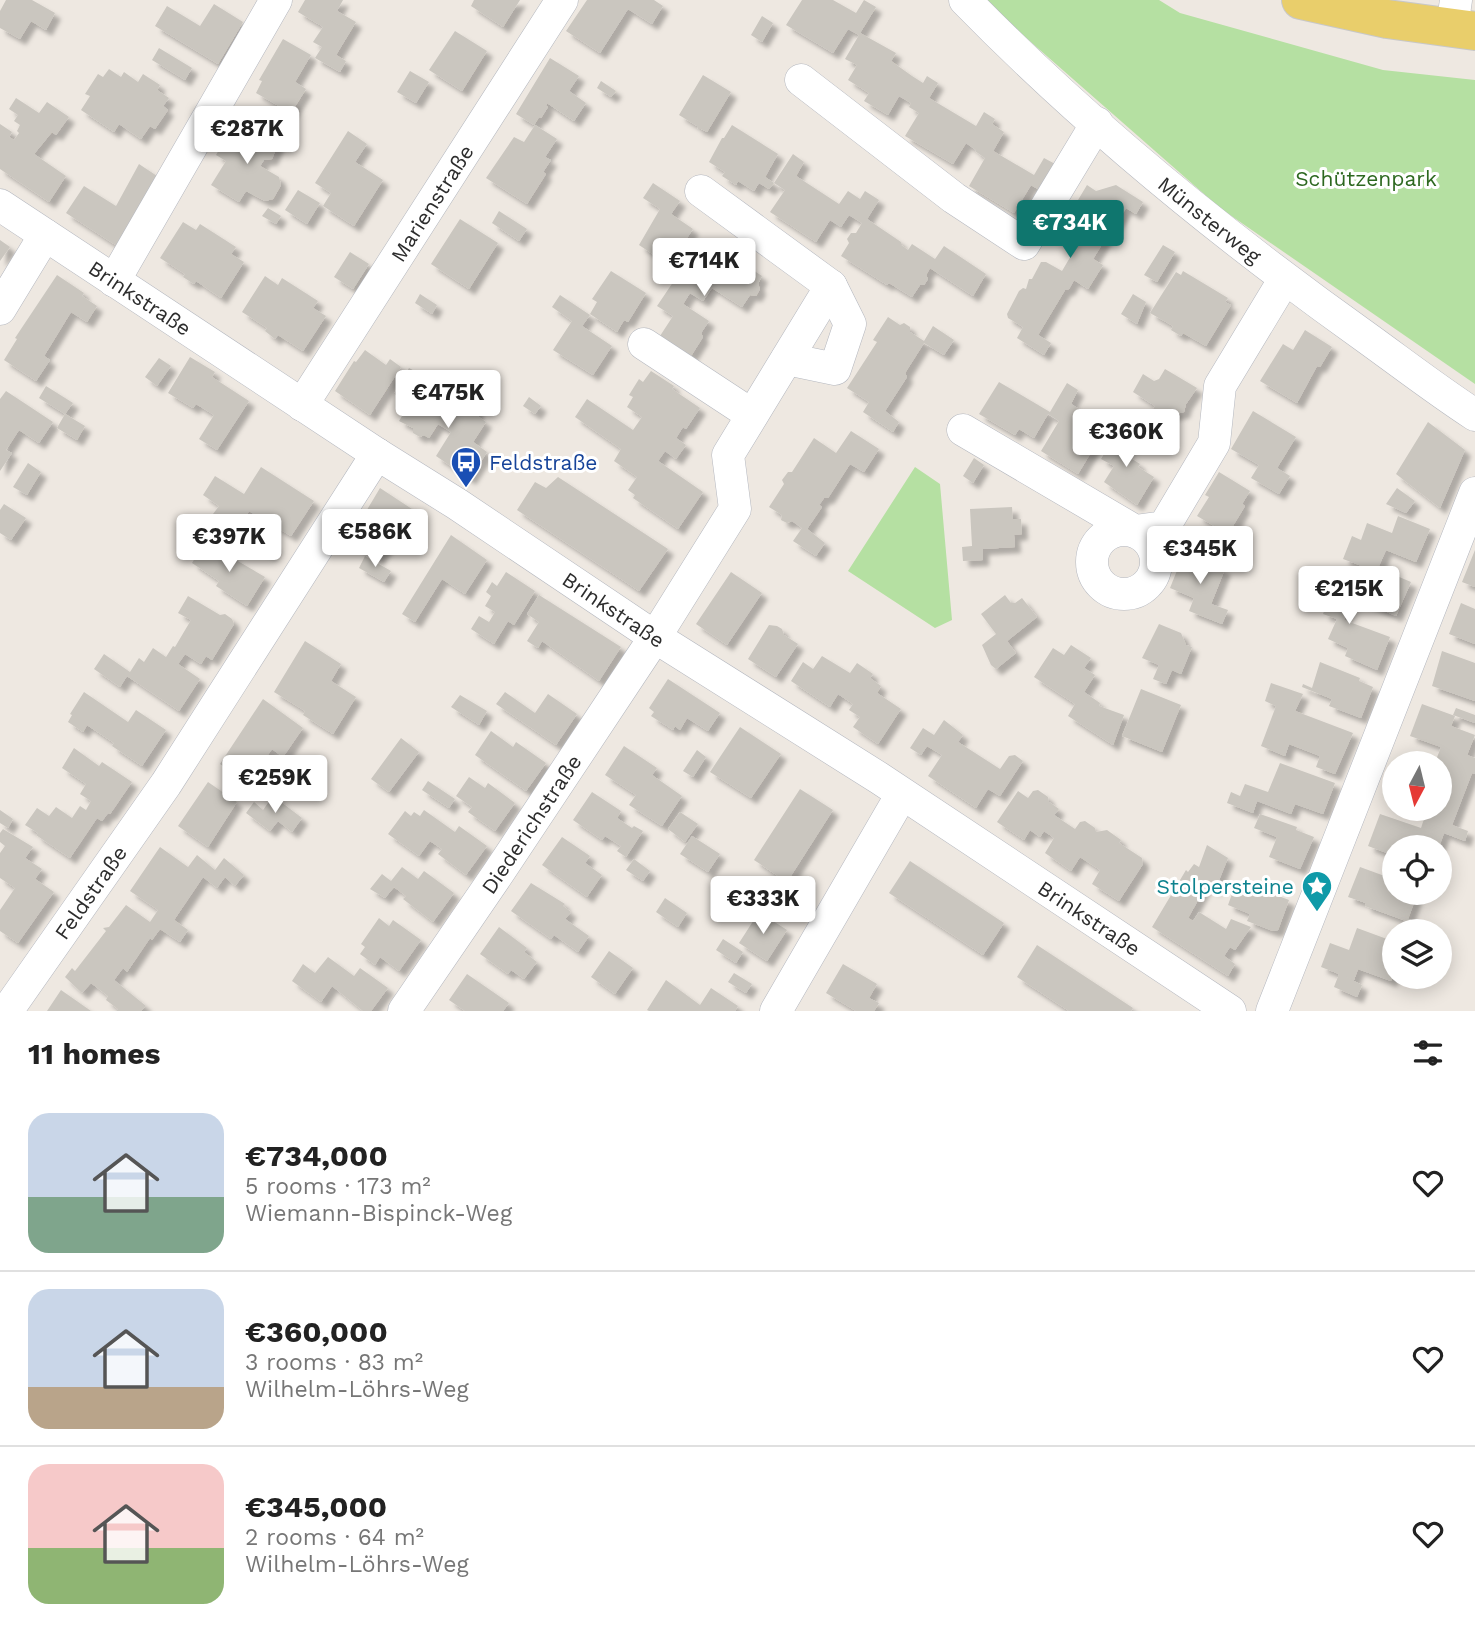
<!DOCTYPE html>
<meta charset="utf-8">
<style>
:root{--surface:#fff;--page:#f6f6f6;--text:#222;--muted:#767676;--line:#e0e0e0;--accent:#0f766e}
body{margin:0;font-family:"Work Sans",sans-serif;background:var(--page);color:var(--text);height:100vh;display:flex;flex-direction:column;font-size:26px;white-space:nowrap}
*{box-sizing:border-box;margin:0}
p{font-size:23px;color:var(--muted)}
.icon{flex:none;width:38px;height:38px;fill:none;stroke:currentColor;stroke-width:2;stroke-linecap:round;stroke-linejoin:round}
.map{position:relative;height:1011px;overflow:hidden}
.details{display:flex;flex-direction:column;background:var(--surface);flex:1}
.details>*{flex:none}
.needle{width:46px;rotate:187deg}
.fabs{position:absolute;left:1382px;top:751px;display:grid;gap:14px}
.fabs a{display:grid;place-items:center;width:70px;height:70px;border-radius:50%;background:var(--surface);box-shadow:0 4px 18px #0003;font-size:35px}
.price{position:absolute;translate:-50% -60px;padding:0 16px;border-radius:7px;background:#fff;color:#222;font-size:23px;line-height:46px;filter:drop-shadow(0 2px 4px #0008)}
.price::after{content:'';position:absolute;left:50%;top:42px;width:21px;height:16px;margin-left:-10px;background:inherit;clip-path:polygon(0 0,100% 0,50% 100%)}
.price.active{background:var(--accent);color:#fff}
ul{padding:0;list-style:none}
li{display:flex;align-items:center;gap:21px;height:175px;padding:0 28px}
li+li{border-top:2px solid var(--line)}
li span{display:grid;place-items:center;flex:none;width:196px;height:140px;border-radius:21px;color:#555}
li>.icon{margin-inline-start:auto}
span .icon{width:84px;height:84px;fill:#fffc;stroke-width:1}
li b{font-size:30px}
h2{display:flex;justify-content:space-between;align-items:center;height:84px;padding:0 28px;font-size:30px}
.map>svg:first-child{display:block}
.green{fill:#b5e0a2}
.building{fill:#cac6bf;filter:url(#shadow)}
.lines{fill:none;stroke-linecap:round;stroke-linejoin:round}
.minor-casing{stroke:#b4b7bf;stroke-width:33}
.major-casing{stroke:#c8c8c8;stroke-width:40}
.minor{stroke:#fff;stroke-width:32}
.major{stroke:#e9ce6b;stroke-width:38}
.labels{text-anchor:middle;dominant-baseline:central;stroke-width:6;stroke-linejoin:round;paint-order:stroke}
.park-label{font-size:21px;fill:#2d6820;stroke:#fff}
.street-label{font-size:21px;fill:#2d2d2d;stroke:#fff}
.transit-label{font-size:21px;fill:#164399;stroke:#fff;text-anchor:start}
.culture-label{font-size:21px;fill:#0d838f;stroke:#fff;text-anchor:end}
</style>
<div class="map">
<svg width="1475" height="1011" viewBox="0 0 1475 1011">
<defs>
<filter id="shadow"><feDropShadow dx="6" dy="6" stdDeviation="2" flood-color="#0004"/></filter>
</defs>
<rect width="100%" height="100%" fill="#eee8e1"/>
<path class="green" d="M983 0H1159L1180 13 1383 70 1475 80V384L1220 208Z
M915 467 940 484 952 620 935 628 848 571Z"/>
<path class="building" d="M6 0H32L55 13 46 30 31 21 20 39 0 28V11Z
M305 0H343L337 11 356 22 336 55 346 61 340 72 315 58 322 47 313 42 323 27 298 12Z
M474 0H520L503 27 471 6Z
M587 0H654L663 6 652 24 628 9 600 53 566 31Z
M802 0H833L856 13 864 0 876 7 860 33 896 53 891 61 912 76 923 83 927 76 938 83 929 98 976 126 984 112 995 119 992 124 1004 132 993 151 1034 175 1044 158 1057 165 1041 191 1031 185 1014 213 969 186 985 158 975 151 976 150 966 143 953 164 905 136 919 113 909 107 911 103 899 96 888 115 864 101 869 93 848 80 857 65 845 59 859 35 848 29 833 53 786 25Z
M214 4 243 22 218 64 155 26 167 6 200 26Z
M762 16 773 23 762 42 751 35Z
M455 31 487 51 462 91 429 70Z
M283 39 311 55 295 82 306 89 291 113 256 93 262 81 259 80Z
M159 48 192 68 185 80 152 60Z
M550 58 579 76 569 91 586 103 574 121 547 103 546 106 548 107 541 118 539 117 534 125 516 114Z
M109 69 121 77 124 72 138 82 143 74 160 85 157 90 169 98 163 106 168 110 155 129 150 126 141 139 119 124 114 132 81 110 90 96 85 94 98 74 103 77Z
M410 71 429 82 416 103 397 92Z
M703 75 731 92 707 132 701 129H698L697 126 679 115Z
M601 81 616 91 611 97 597 88Z
M16 98 39 113 47 102 69 117 56 135 52 132 34 154 66 176 49 202 0 169V124L12 132 9 137 14 140 19 133 17 131 20 125 14 121 18 115 9 109Z
M235 123 261 138 264 133 279 142 272 159 264 160 260 166 279 177 281 185 273 199 265 201 246 191 239 202 211 185 226 161 216 155Z
M535 125 557 139 545 157 551 160 543 172 546 174 527 204 486 178 514 137 524 142Z
M732 125 778 154 765 177 774 183 769 189 759 183 754 191 738 181 736 185 722 176 725 172 709 162 722 138H724Z
M348 131 367 144 355 162 383 180 354 226 323 206 331 193 315 183Z
M793 154 804 162 796 176 839 204 848 191 860 199 865 191 879 200 867 219 901 242V245L908 250 912 244 935 259 944 246 986 274 973 296 930 268 926 275 928 279 924 285H920L912 297 889 283 887 285 841 256 849 243 847 239 851 233H856L862 223 849 215 841 227 830 220 816 242 770 212 785 190 774 183Z
M139 164 157 176 117 246 66 213 84 186 116 206Z
M653 183 680 201 671 214 693 229 669 265 639 245 660 209 643 198Z
M1087 185 1096 191 1116 185 1143 202 1136 214 1126 208 1110 234 1109 233 1093 259 1103 265 1088 289 1074 280 1069 289 1065 290 1038 335 1051 343 1044 355 1017 338 1023 327 1008 318 1007 314 1019 291 1023 288 1026 289 1029 279H1032L1041 262H1046L1062 271 1075 249 1073 246 1055 234 1062 219 1070 209 1072 210Z
M298 190 320 203 307 224 285 210Z
M268 208 281 216 276 224 262 216Z
M499 211 527 229 519 241 492 223Z
M460 219 498 243 469 289 431 264Z
M183 222 196 230 200 224 236 247 231 254 244 262 221 298 196 281 194 284 183 277 185 274 160 258Z
M0 240 10 247 0 261Z
M1163 245 1175 252 1157 282 1144 275Z
M350 252 369 264 353 289 334 277Z
M725 252 762 276 758 284 760 289 756 296 750 295 742 307 712 288 703 301 690 293 683 304 709 321 701 333 703 337 691 356 660 336 673 316 657 306 686 263 708 277 716 266 715 262 719 256Z
M611 271 646 293 628 322 624 320 617 332 590 314 597 302 592 299Z
M1183 271 1228 298 1225 302 1231 305 1206 346 1183 333 1181 336 1171 330 1173 326 1150 313 1176 272 1181 275Z
M57 275 84 293 82 296 97 306 87 322 71 312 44 356 50 360 36 381 4 360 17 339 15 338Z
M265 276 278 285 282 278 318 301 313 308 326 316 303 351 278 335 275 339 265 331 267 328 242 312Z
M420 294 437 305 432 314 415 303Z
M1133 294 1146 302 1137 324 1121 314Z
M560 295 590 315 582 326 612 346 593 375 553 350 572 321 552 307Z
M888 317 900 325 904 323 910 327V332L924 341 933 326 954 340 944 355 924 343 905 373 907 377 885 411 899 422 893 432 863 412 869 402 847 388 877 342 873 340Z
M1305 330 1332 347 1320 367 1317 366 1297 403 1260 381 1283 344 1293 350Z
M365 350 386 365 390 359 401 367 370 415 335 391 354 361 356 362Z
M190 357 215 372 212 377 249 401 217 450 199 439 214 415 196 404 193 408 168 393Z
M159 358 171 366 157 386 145 377Z
M409 368 422 375 406 401 394 394Z
M1165 369 1197 388 1186 404 1184 412 1172 415 1167 412 1160 425 1148 418 1155 406 1133 392 1143 374 1154 381 1159 379Z
M651 371 674 386 672 389 700 408 686 429 683 427 676 438 686 445 676 459 665 451 658 461 703 492 678 529 633 498 635 495 628 490 637 477 614 461 621 449 575 417 587 399 633 430 642 417 627 407 633 397 629 395 639 379 643 382Z
M999 382 1050 412 1067 383 1078 390 1071 404 1107 426 1078 474 1041 451 1059 421 1048 414 1034 438 1019 429 1015 435 979 414Z
M46 386 73 403 65 414 85 426 77 440 57 428 65 414 39 398Z
M420 386 449 406 451 403 467 413 473 406 479 410 476 415 486 422 473 442 487 452 470 479 436 456 451 432 438 424 429 438 424 435 420 437 413 433V428L399 421Z
M6 391 53 422 39 443 19 430 6 450 12 453 0 471V399Z
M529 397 541 406 535 414 523 406Z
M1253 411 1296 437 1277 468 1290 476 1279 494 1251 478 1259 465 1231 449Z
M1428 422 1465 450 1440 508 1396 474Z
M1120 427 1135 436 1124 454 1140 464 1138 467 1154 477 1137 505 1104 482 1114 466 1101 459Z
M851 431 879 449 864 472 850 464 828 498H824L819 505 822 507 807 529 825 543 816 556 793 541 802 528 792 521 787 523 781 520 782 515 769 507 784 484 782 480 788 472H792L814 438 836 453Z
M974 458 984 465 973 483 963 476Z
M28 463 41 472 27 495 13 487Z
M261 467 314 501 291 536 249 511 238 530 213 514 219 506 203 495 215 476 244 494Z
M1219 472 1250 491 1242 504 1245 506 1228 534 1238 540 1232 550 1222 544 1228 534 1197 516 1209 497 1205 495Z
M558 477 668 549 639 591 517 510 535 482 546 488Z
M380 488 418 513 407 530 401 527 378 559 349 540Z
M1397 488 1415 501 1406 513 1386 504Z
M4 504 26 518 11 540 0 533V510Z
M1012 507 1013 519H1021L1022 534 1014 535 1015 547 983 549V560L963 561 962 547 972 546 970 509Z
M1398 516 1430 529 1416 562 1386 550 1378 568 1411 582 1396 616 1364 602 1368 594 1353 588 1362 566 1343 559 1352 536 1361 540 1367 523 1392 533Z
M255 533 276 546 270 555 249 542Z
M451 535 487 560 465 594 442 579 415 622 402 614Z
M205 542 265 577 247 606 216 586 219 581 192 563Z
M1475 550V587L1462 582Z
M1184 553 1225 569 1211 604 1228 610 1222 624 1189 611 1194 598 1170 588Z
M365 556 391 571 384 582 359 568Z
M506 572 535 591 514 625 508 621 494 644 471 629 479 616 489 622 495 612 485 606 491 596 486 592 492 582 497 586Z
M731 572 762 593 727 645 696 624Z
M1307 577 1353 596 1344 620 1390 637 1377 670 1345 656 1348 648 1328 639 1337 619 1323 614 1328 601 1302 591Z
M539 595 621 647 599 681 542 641 538 648 527 641 539 622 527 614Z
M1005 595 1011 603H1015L1022 598 1037 617 1007 641 1016 653 996 669 991 665 982 645 996 634 981 614Z
M188 596 220 615 225 614 232 619 234 624 212 660 206 656 201 664 185 654 178 664 200 679 179 711 127 676 120 687 94 669 104 654 130 672 139 658 144 662 153 648 166 657 173 646 175 647 191 620 178 613Z
M1461 603 1475 609V644L1449 634Z
M1159 624 1181 633 1186 645 1192 647 1181 674 1172 670 1166 684 1153 679 1159 665 1142 658Z
M769 625 777 626 782 629 784 635 798 644 776 677 748 659Z
M305 641 341 664 331 681 356 697 333 734 303 715 305 711 274 692Z
M1071 645 1091 658 1084 668 1095 675 1084 692 1100 703 1099 706 1124 715 1113 745 1068 716 1075 704 1034 677 1053 648 1064 655Z
M1442 651 1475 663V701L1432 686Z
M822 656 850 673 857 663 873 674 870 678 881 686 877 693 901 709 878 744 853 727 860 717 849 710 853 704 838 694 830 707 791 681 803 662 813 669Z
M1320 662 1360 678 1359 681 1373 687 1361 718 1329 706 1332 699 1302 687 1303 684 1312 688Z
M668 679 720 713 708 731 687 718 680 730 675 726 673 730 651 716 654 712 649 708Z
M1271 683 1303 694 1295 711 1353 733 1335 774 1316 767 1320 756 1289 744 1285 756 1261 746 1276 706 1265 701Z
M1141 689 1181 705 1162 752 1122 736Z
M84 692 128 722 136 710 166 730 142 766 112 746 114 743 87 725 83 732 68 722 72 715 70 714Z
M505 692 535 713 548 694 577 714 556 745 496 704Z
M460 695 487 711 479 725 451 707Z
M263 699 303 728 283 757 272 749 248 783 220 764Z
M1422 704 1455 716 1451 726 1475 735 1467 755 1475 758V774L1472 773 1452 825 1468 831 1465 841 1444 833 1439 847H1395V856L1368 846 1380 814 1421 828 1425 816 1416 812 1417 808H1440V763H1437L1436 760 1441 747 1410 736Z
M1456 708 1475 715V723L1453 715Z
M944 720 963 735 958 742 1000 769 1009 756 1015 755 1023 761 1000 796 988 789 976 808 928 776 942 755 927 746 921 755 910 748 923 728 934 735Z
M740 727 781 754 751 798 710 772Z
M491 731 513 747 516 742 546 763 526 791 475 755Z
M401 738 419 752 389 792 371 779Z
M624 746 657 768 652 775 682 796 662 826 629 805 636 795 605 775Z
M74 748 99 766 102 762 132 782 110 814 108 813 102 821 97 818 70 858 36 835 38 833 25 825 37 808 49 816 56 807 72 818 80 806 86 810 91 801 80 794 86 784 62 768Z
M697 750 706 757 693 777 683 771Z
M1402 756 1421 763H1399Z
M1280 763 1335 783 1323 814 1295 804 1291 814 1257 801 1253 813 1227 803 1231 792 1240 796 1245 784 1268 792Z
M469 777 485 788 488 783 515 803 495 831 468 812 472 807 456 796Z
M428 781 455 799 449 808 422 790Z
M208 782 237 802 208 847 178 826Z
M800 789 833 810 787 882 754 860Z
M1038 790 1048 797 1049 802 1059 809 1054 815 1075 829 1080 822 1085 821 1095 828 1096 832 1107 830 1121 840 1119 843 1142 858 1143 864 1119 901 1092 884 1100 870 1080 857 1071 871 1045 853 1054 838 1044 831 1040 837 1030 830 1024 840 997 822 1018 791 1028 798 1033 791Z
M592 792 621 811 617 818 632 828 634 826 643 831 626 857 617 851 621 846 605 836 602 840 573 820Z
M273 796 302 818 292 832 278 821 270 831 246 813 254 802 263 810Z
M0 810 13 819 8 828 0 823Z
M424 810 455 832 459 826 487 846 466 875 438 854 442 849 430 841 419 856 388 834 405 811 411 816 414 812 420 816Z
M680 812 698 824 685 842 668 829Z
M1260 814 1297 827 1296 830 1314 837 1300 869 1269 857 1277 837 1254 828Z
M3 829 33 847 25 858 42 869 35 879 54 892 18 943 0 931V910L15 888 0 878V853L5 846 0 842V833Z
M692 836 720 854 708 872 680 854Z
M562 837 590 856 585 863 602 875 587 897 542 865Z
M1207 845 1228 858 1215 890 1206 886 1188 918 1193 921 1199 912 1226 929 1231 919 1251 927 1235 950 1230 947 1224 956 1235 964 1228 976 1152 927 1186 870 1188 872 1194 864 1199 867Z
M160 847 188 867 197 855 215 870 224 858 244 875 235 886 225 877 217 888 203 877 174 920 188 930 180 942 160 929 152 940 150 938 127 972 123 968 114 980 146 1006 141 1011H116L118 1009 106 1000 108 996 91 983 82 993 65 977 72 968 75 971 106 931 103 928 109 927 126 905 150 922 158 910 130 891Z
M634 859 650 871 643 881 626 870Z
M910 861 1004 923 983 955 889 893Z
M402 867 418 879 424 871 454 893 433 922 403 899 406 896 394 887 385 898 370 889 382 874 391 881Z
M1360 867 1390 878 1391 876 1395 878V892H1418L1408 919 1423 925 1420 931 1404 928 1406 921 1365 906 1366 903 1348 897Z
M1237 880 1289 900 1278 930 1273 931 1247 921 1250 914 1228 905Z
M531 883 565 904 563 906 571 912 565 919 589 936 578 952 554 935 551 939 511 911Z
M665 898 687 913 678 927 656 912Z
M759 912 787 930 767 961 739 943Z
M379 918 389 926 393 920 421 940 399 971 380 957 375 965 360 954 365 947 361 944Z
M499 927 527 948 524 952 537 962 524 979 511 970 508 974 480 954Z
M1357 928 1395 942V971L1391 981 1358 969 1354 980 1344 976 1362 985 1357 997 1334 987 1339 974 1321 967 1330 943 1349 950Z
M723 939 743 952 736 963 716 950Z
M1037 945 1133 1008 1131 1011H1069L1017 977Z
M609 951 633 968 615 994 591 977Z
M328 957 354 976 360 968 388 988 371 1011H363L332 986 321 1002 292 981 303 964 315 973Z
M843 964 877 984 869 998 879 1003 874 1011H856L826 993Z
M734 973 752 984 746 993 728 982Z
M467 974 509 1003 503 1011H465L449 1000Z
M666 980 700 1005 711 988 738 1006 735 1011H649L647 1010Z
M61 990 91 1011H47Z"/>
<g class="lines">
<g class="minor-casing">
<g id="minor">
<path id="s1" d="M965 0C1086 124 1225 237 1367 338 1403 364 1438 391 1475 415"/>
<path d="M1452 28 1456 0"/>
<path d="M801 80 954 198 1024 244 1097 123"/>
<path id="s2" d="M0 205 377 454 457 504 655 637 879 778 1230 1011"/>
<path d="M114 281 276 0"/>
<path d="M0 309 45 235"/>
<path d="M644 344 752 415"/>
<path d="M787 359 835 369 850 324 831 286"/>
<path id="s3" d="M302 405 562 0"/>
<path d="M963 430 1135 531 1164 527 1214 443 1220 386 1284 280"/>
<circle cx="1124" cy="562" r="32"/>
<path id="s4" d="M7 1011 166 784 377 454"/>
<path id="s5" d="M404 1011 499 872 655 637 735 509 728 455 831 286 701 191"/>
<path d="M776 1011 902 794"/>
<path d="M1272 1011 1475 493"/>
</g>
</g>
<g class="major-casing">
<path id="major" d="M1301 0 1387 19 1475 31"/>
</g>
<use href="#minor" class="minor"/>
<use href="#major" class="major"/>
</g>
<defs>
<g id="bus-pin" transform="scale(1.575)"><path d="M0 17L-7.5 6A9.5 9.5 0 1 1 7.5 6Z" fill="#1a4fb4" stroke="#fff"/><path d="M-5-6H5V4H4V6H2V4H-2V6H-4V4H-5ZM-3.5-4V0h7V-4ZM-3.5 1.2v1.5H-2V1.2ZM2 1.2v1.5H3.5V1.2Z" fill="#fff"/></g>
<g id="sight-pin" transform="scale(1.575)"><path d="M0 17L-7.5 6A9.5 9.5 0 1 1 7.5 6Z" fill="#0f9aa8" stroke="#fff"/><path d="M0-6L1.8-2.2L6-1.7L2.9 1.2L3.7 5.4L0 3.3L-3.7 5.4L-2.9 1.2L-6-1.7L-1.8-2.2Z" fill="#fff"/></g>
</defs>
<g fill-rule="evenodd">
<use href="#bus-pin" x="466" y="462"/>
<use href="#sight-pin" x="1317" y="886"/>
</g>
<g class="labels">
<g class="park-label">
<text x="1366" y="178">Schützenpark</text>
</g>
<g class="street-label">
<text stroke="none"><textPath href="#s3" startOffset="240">Marienstraße</textPath></text>
<text stroke="none"><textPath href="#s1" startOffset="329">Münsterweg</textPath></text>
<text stroke="none"><textPath href="#s2" startOffset="168">Brinkstraße</textPath></text>
<text stroke="none"><textPath href="#s2" startOffset="735">Brinkstraße</textPath></text>
<text stroke="none"><textPath href="#s5" startOffset="226">Diederichstraße</textPath></text>
<text stroke="none"><textPath href="#s4" startOffset="145">Feldstraße</textPath></text>
<text stroke="none"><textPath href="#s2" startOffset="1302">Brinkstraße</textPath></text>
</g>
<g class="transit-label">
<text x="489" y="462">Feldstraße</text>
</g>
<g class="culture-label">
<text x="1294" y="886">Stolpersteine</text>
</g>
</g>
</svg>
<div class="fabs">
<a><svg class="needle" viewBox="-14 -14 28 28"><path d="M0-13l5 13h-10z" fill="#e53935"/><path d="M0 13l5-13h-10z" fill="#767676"/></svg></a>
<a><svg class="icon" aria-label="locate" viewBox="0 0 24 24"><circle cx="12" cy="12" r="6"/><path d="M12 2v4M12 18v4M2 12h4M18 12h4"/></svg></a>
<a><svg class="icon" aria-label="layers" viewBox="0 0 24 24"><path d="M12 4l9 5-9 5-9-5zM3 14l9 5 9-5"/></svg></a>
</div>
<b class="price" style="left:247px;top:166px">€287K</b>
<b class="price active" style="left:1070px;top:260px">€734K</b>
<b class="price" style="left:704px;top:298px">€714K</b>
<b class="price" style="left:448px;top:430px">€475K</b>
<b class="price" style="left:1126px;top:469px">€360K</b>
<b class="price" style="left:375px;top:569px">€586K</b>
<b class="price" style="left:229px;top:574px">€397K</b>
<b class="price" style="left:1200px;top:586px">€345K</b>
<b class="price" style="left:1349px;top:626px">€215K</b>
<b class="price" style="left:275px;top:815px">€259K</b>
<b class="price" style="left:763px;top:936px">€333K</b>
</div>
<section class="details">
<h2>11 homes<svg class="icon" aria-label="filters" viewBox="0 0 24 24"><path d="M4 7h16M4 17h16"/><circle cx="9" cy="7" r="2"/><circle cx="15" cy="17" r="2"/></svg></h2>
<ul>
<li><span style="background:linear-gradient(#c9d6e8 60%,#7fa58c 0)"><svg class="icon" aria-label="home" viewBox="0 0 24 24"><path d="M3 11l9-7 9 7M6 9v11h12V9"/></svg></span><div><b>€734,000</b><p>5 rooms · 173 m²</p><p>Wiemann-Bispinck-Weg</p></div><svg class="icon" aria-label="heart" viewBox="0 0 24 24"><path d="M12 20l-8-8c-3-5 5-10 8-4 3-6 11-1 8 4z"/></svg></li>
<li><span style="background:linear-gradient(#c9d6e8 70%,#b9a48a 0)"><svg class="icon" aria-label="home" viewBox="0 0 24 24"><path d="M3 11l9-7 9 7M6 9v11h12V9"/></svg></span><div><b>€360,000</b><p>3 rooms · 83 m²</p><p>Wilhelm-Löhrs-Weg</p></div><svg class="icon" aria-label="heart" viewBox="0 0 24 24"><path d="M12 20l-8-8c-3-5 5-10 8-4 3-6 11-1 8 4z"/></svg></li>
<li><span style="background:linear-gradient(#f6c9c9 60%,#8fb573 0)"><svg class="icon" aria-label="home" viewBox="0 0 24 24"><path d="M3 11l9-7 9 7M6 9v11h12V9"/></svg></span><div><b>€345,000</b><p>2 rooms · 64 m²</p><p>Wilhelm-Löhrs-Weg</p></div><svg class="icon" aria-label="heart" viewBox="0 0 24 24"><path d="M12 20l-8-8c-3-5 5-10 8-4 3-6 11-1 8 4z"/></svg></li>
</ul>
</section>
